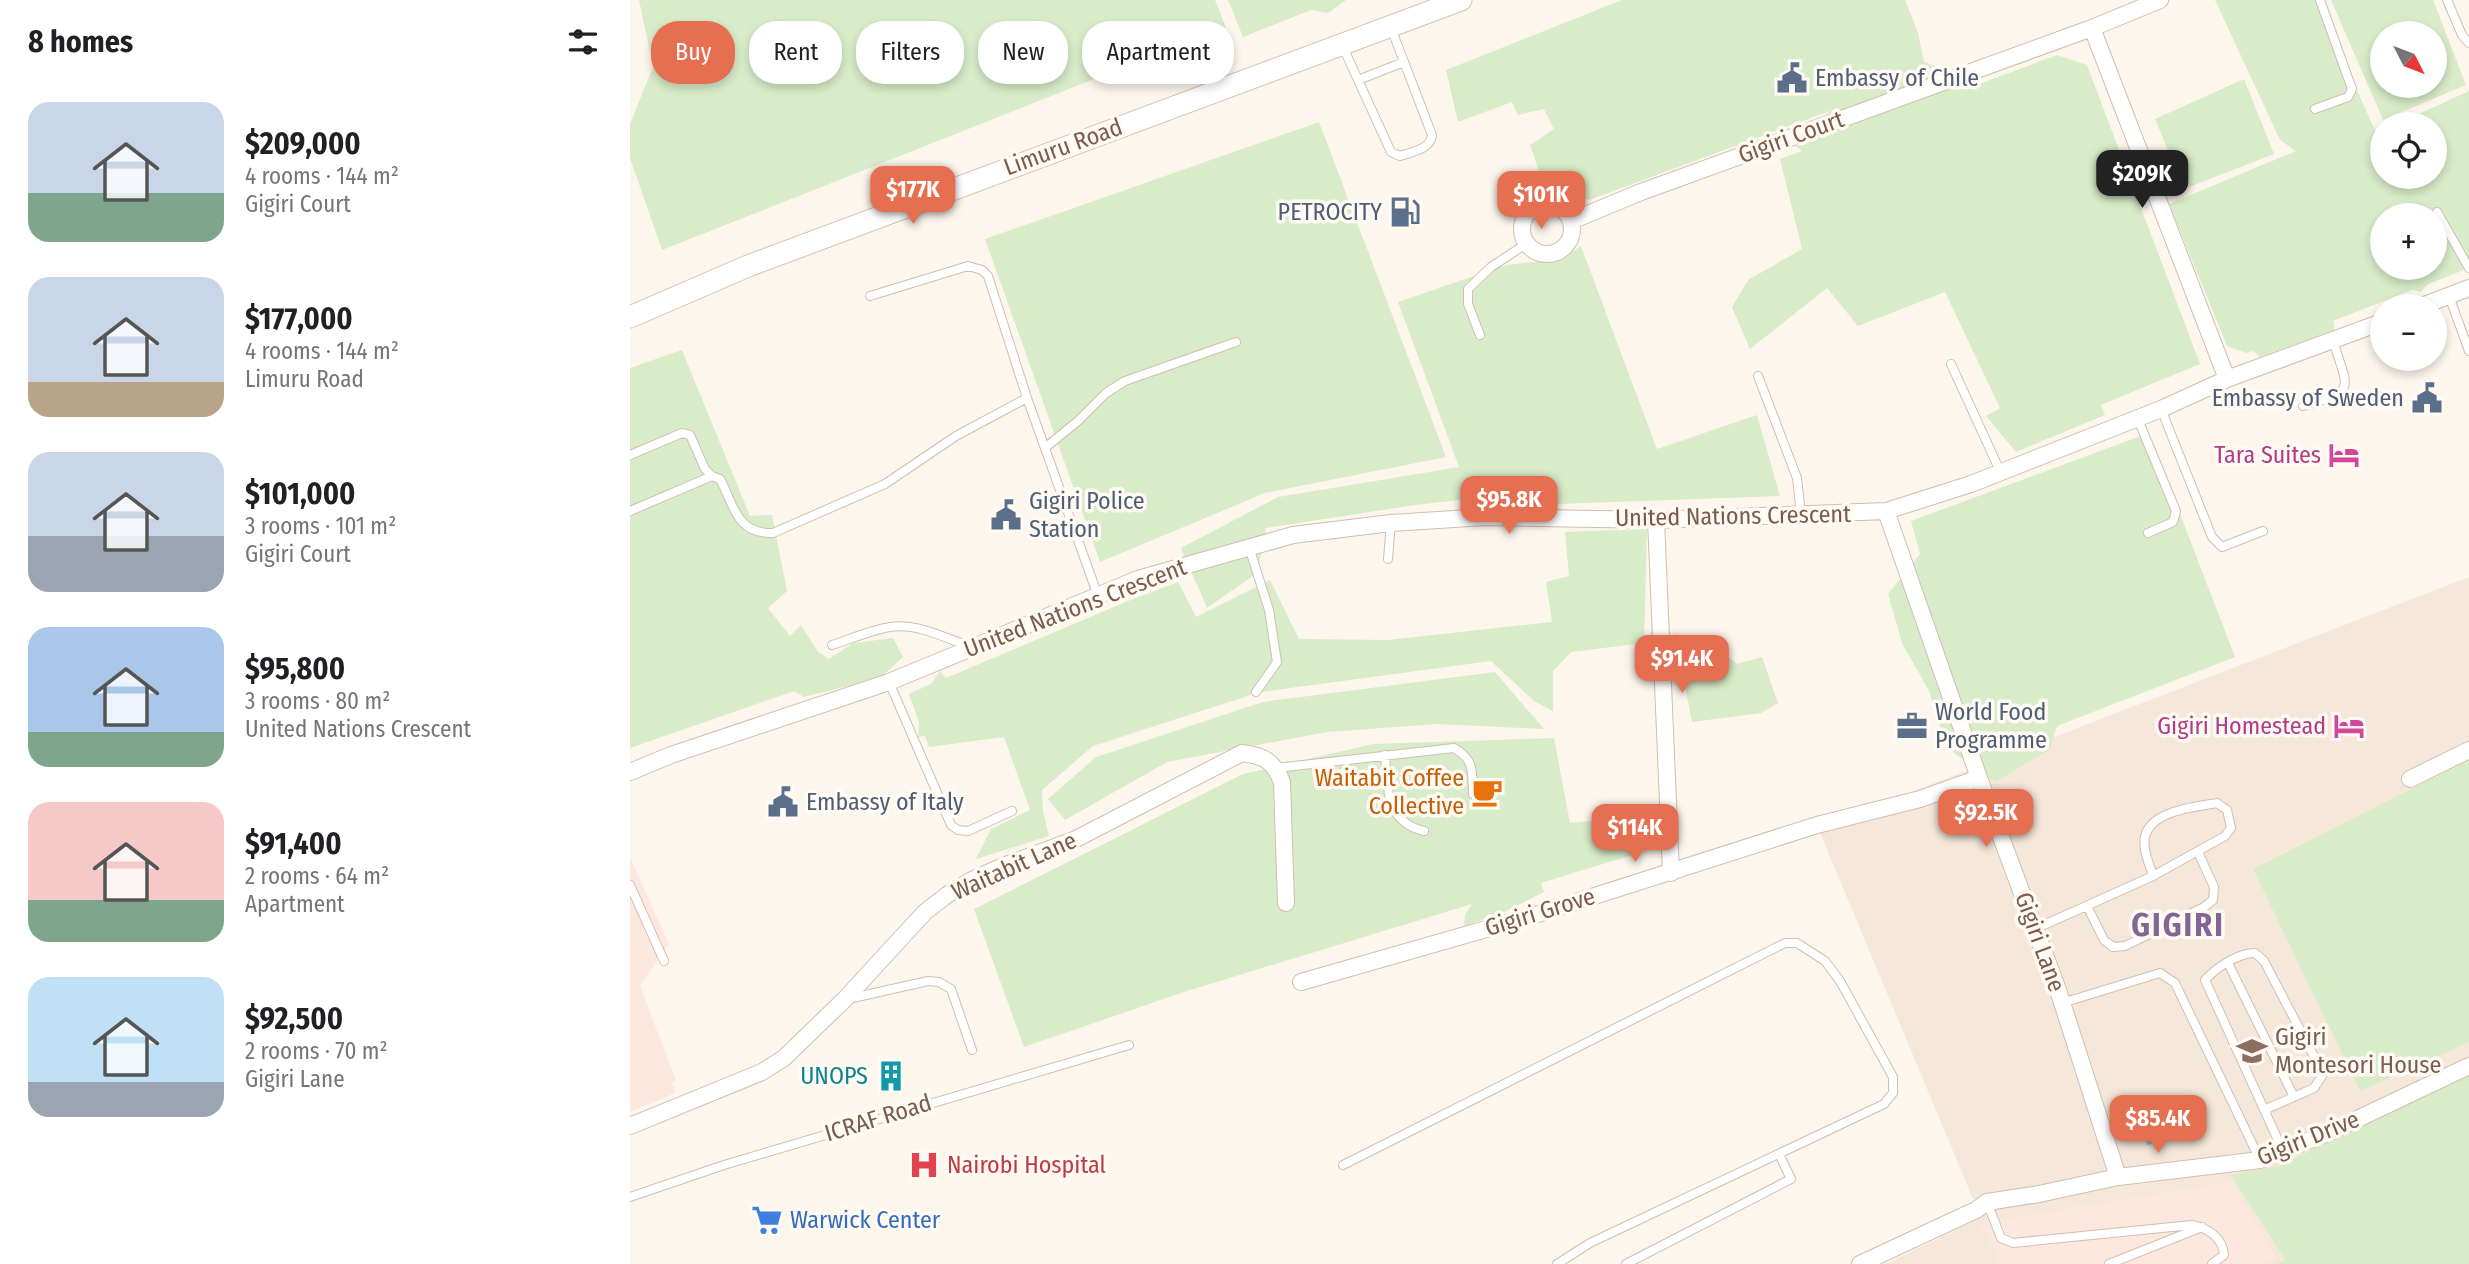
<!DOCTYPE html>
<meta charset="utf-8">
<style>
:root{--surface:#fff;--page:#f6f6f6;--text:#202124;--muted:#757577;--accent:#e76f51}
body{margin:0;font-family:"Fira Sans Condensed",sans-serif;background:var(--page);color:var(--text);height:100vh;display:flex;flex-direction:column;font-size:26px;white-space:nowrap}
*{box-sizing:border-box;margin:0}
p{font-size:23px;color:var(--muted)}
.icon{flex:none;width:38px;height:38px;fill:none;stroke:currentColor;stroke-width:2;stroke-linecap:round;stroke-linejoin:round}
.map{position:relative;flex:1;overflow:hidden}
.details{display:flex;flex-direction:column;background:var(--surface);width:630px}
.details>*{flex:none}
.top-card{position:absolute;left:21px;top:21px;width:665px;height:63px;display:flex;gap:14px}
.needle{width:46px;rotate:132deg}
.controls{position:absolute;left:1740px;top:21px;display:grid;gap:14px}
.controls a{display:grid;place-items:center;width:77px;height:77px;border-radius:50%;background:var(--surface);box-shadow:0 4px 10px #0003;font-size:35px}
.price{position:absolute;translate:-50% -60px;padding:0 16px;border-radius:14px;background:var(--accent);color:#fff;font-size:23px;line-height:46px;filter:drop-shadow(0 2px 4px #0008)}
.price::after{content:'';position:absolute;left:50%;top:42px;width:21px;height:16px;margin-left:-10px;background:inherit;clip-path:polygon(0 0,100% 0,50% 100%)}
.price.current{background:#222;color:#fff}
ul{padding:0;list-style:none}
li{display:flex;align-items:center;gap:21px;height:175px;padding:0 28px}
li span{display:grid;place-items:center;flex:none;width:196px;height:140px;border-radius:21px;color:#555}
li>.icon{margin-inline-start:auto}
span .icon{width:84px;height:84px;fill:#fffc;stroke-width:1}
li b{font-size:30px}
h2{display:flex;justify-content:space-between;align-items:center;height:84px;padding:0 28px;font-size:30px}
.tag{padding:0 24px;border-radius:28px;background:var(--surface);box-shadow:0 4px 10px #0003;font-size:24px;line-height:63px}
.tag.current{background:var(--accent);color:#fff}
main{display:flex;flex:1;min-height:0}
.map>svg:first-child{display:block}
.residential{fill:#f5e8da}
.commercial{fill:#fde8e0}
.green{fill:#d8ecc9;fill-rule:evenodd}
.water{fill:#bfe3e8;stroke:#a5d3da;stroke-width:2}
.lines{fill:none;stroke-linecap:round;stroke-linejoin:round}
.lane-casing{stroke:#d1beb0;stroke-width:10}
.street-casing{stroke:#d1beb0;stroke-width:18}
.secondary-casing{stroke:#d6c0b0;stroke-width:23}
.lane{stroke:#fff;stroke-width:8}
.street{stroke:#fff;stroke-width:16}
.secondary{stroke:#fff;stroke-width:21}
.labels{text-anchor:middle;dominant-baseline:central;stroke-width:7;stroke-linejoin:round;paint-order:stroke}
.service-label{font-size:24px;fill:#4e5e75;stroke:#fffaf3;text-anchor:start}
.street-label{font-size:24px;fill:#7a5c4d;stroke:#fffaf3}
.hotel-label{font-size:24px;fill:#b23c85;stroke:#fffaf3;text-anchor:end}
.food-label{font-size:24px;fill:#c56008;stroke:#fffaf3;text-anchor:end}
.education-label{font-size:24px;fill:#785e54;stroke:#fffaf3;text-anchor:start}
.culture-label{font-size:24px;fill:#0d838f;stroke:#fffaf3;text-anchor:end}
.health-label{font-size:24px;fill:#be3a42;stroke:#fffaf3;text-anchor:start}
.shop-label{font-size:24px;fill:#366cbe;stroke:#fffaf3;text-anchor:start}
.district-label{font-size:32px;font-weight:bold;letter-spacing:2px;fill:#846695;stroke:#fffaf3}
</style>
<main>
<section class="details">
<h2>8 homes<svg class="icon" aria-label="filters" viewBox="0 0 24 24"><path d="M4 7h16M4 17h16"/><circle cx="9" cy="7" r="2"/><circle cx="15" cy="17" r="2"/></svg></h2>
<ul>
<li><span style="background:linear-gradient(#c9d6e8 65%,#7fa58c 0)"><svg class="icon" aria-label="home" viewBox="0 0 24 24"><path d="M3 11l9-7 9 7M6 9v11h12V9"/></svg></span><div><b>$209,000</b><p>4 rooms · 144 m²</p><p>Gigiri Court</p></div></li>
<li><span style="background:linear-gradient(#c9d6e8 75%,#b9a48a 0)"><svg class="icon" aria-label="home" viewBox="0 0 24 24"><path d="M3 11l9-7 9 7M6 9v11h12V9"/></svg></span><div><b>$177,000</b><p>4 rooms · 144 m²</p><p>Limuru Road</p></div></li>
<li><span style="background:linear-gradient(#c9d6e8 60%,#9aa5b1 0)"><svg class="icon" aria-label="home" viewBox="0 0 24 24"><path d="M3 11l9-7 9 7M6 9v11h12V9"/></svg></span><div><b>$101,000</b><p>3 rooms · 101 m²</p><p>Gigiri Court</p></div></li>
<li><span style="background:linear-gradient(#a9c7e8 75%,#7fa58c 0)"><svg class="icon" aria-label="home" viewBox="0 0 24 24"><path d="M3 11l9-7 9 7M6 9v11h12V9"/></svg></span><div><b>$95,800</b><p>3 rooms · 80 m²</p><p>United Nations Crescent</p></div></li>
<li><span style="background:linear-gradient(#f6c9c9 70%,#7fa58c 0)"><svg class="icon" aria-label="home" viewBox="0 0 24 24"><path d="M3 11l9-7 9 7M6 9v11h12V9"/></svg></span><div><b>$91,400</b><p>2 rooms · 64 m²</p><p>Apartment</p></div></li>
<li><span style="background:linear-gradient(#bfe0f5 75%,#9aa5b1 0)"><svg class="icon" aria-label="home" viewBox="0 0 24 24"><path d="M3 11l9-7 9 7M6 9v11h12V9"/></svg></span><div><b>$92,500</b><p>2 rooms · 70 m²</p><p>Gigiri Lane</p></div></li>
</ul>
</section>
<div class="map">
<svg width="1839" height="1264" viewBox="0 0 1839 1264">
<rect width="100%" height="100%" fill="#fdf6ec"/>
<path class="residential" d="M1839 577V1264H1255L1351 1218 1188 828Z"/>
<path class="commercial" d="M0 857 39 944 10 986 46 1080 42 1082 45 1093 0 1112Z
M1602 1181 1646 1258 1633 1264H1371L1350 1223Z"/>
<path class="green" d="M9 0H585L596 27 32 250 0 158V124L23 67Z
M598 0H716L698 13 681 10 613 37Z
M992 0H1275L1288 33 1294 62 1352 83 1427 55 1457 65 1570 364 1471 405 1475 415 1386 452 1356 416 1370 408 1315 292 1228 326 1197 288 1120 349 1102 307 1118 280 1172 249 1150 159 1172 151 1163 144 1200 111 959 200 914 186 900 145 924 129 914 109 888 115 882 102 828 122 816 70Z
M1585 0H1687L1746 133 1752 131V177H1804V124H1767L1839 91V268L1798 284 1791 292 1782 290 1703 321 1705 330 1630 357 1623 351 1616 353 1597 346 1539 204 1666 151 1650 140ZM1752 215H1804V268H1752Z
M1701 0H1803L1836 85 1753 120ZM1752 33H1804V86H1752Z
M1614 79 1644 154 1554 189 1525 119Z
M689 122 816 457 635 493 470 562 355 239Z
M951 246 1027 449 1127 415 1150 496 844 507 840 499 785 505 636 528 627 573 577 608 551 548 648 497 829 467 768 302 876 265 931 259Z
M52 350 120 516 142 515 157 591 138 608 160 636 171 625 188 652 199 659 223 643 263 638 273 657 250 678 174 697 164 691 0 748V368Z
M1519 433 1605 657 1427 726 1420 749 1366 782 1317 748 1299 691 1272 643 1258 594 1290 554 1281 521Z
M1017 529 1014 643 941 652 923 671V711L904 701 861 661 630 692 463 746 412 790 413 811 419 836 346 859 361 829 400 810 374 737 299 747 295 736 288 737 289 722 279 694 301 684 310 671 316 678 498 601 548 582 566 617 640 580 669 639 758 640 922 622 916 582 939 576 935 532Z
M1045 634 1075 639 1107 664 1132 657 1148 703 1131 713 1062 722Z
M865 672 914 729 807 724 697 732 537 762 435 820 418 799 466 757 633 702Z
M924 738 940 823 1008 816 1012 852 911 883 914 892 874 912 834 926 835 915 842 904 557 991 394 1047 344 909 613 774 743 744Z
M1839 760V1042L1730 1091 1623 869Z
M1839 1076V1264H1648L1655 1260 1601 1175 1648 1166Z"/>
<path class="water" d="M1523 1112 1533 1138 1518 1144 1508 1118Z"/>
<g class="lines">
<g class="lane-casing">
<path id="lane" d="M1817 0 1832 35 1839 43
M712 45 761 152 770 156C782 152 801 149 802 135L761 28
M728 80 774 62
M1685 109 1718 97 1722 89 1690 0
M1807 212 1839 268
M240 296 338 266 352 270 358 276 397 398 468 596
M1819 296 1839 351
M850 335 838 304V289L861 267 896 244
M1321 364 1370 471
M1128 376 1167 478 1171 514
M1673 406C1728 390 1718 391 1703 340
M1531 409 1582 537 1592 547 1633 531
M1507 417 1546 511 1543 522 1518 533
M416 447 448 421 476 393 495 381 606 342
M0 455 52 433 60 435 75 469 82 476
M0 511 82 476 90 479C104 505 106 534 143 533L255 484 326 436 397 398
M619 547 639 610 647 662 626 692
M758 559 761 523
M202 645C221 639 241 630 260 627 287 623 316 638 341 647
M259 682 321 825 328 830 338 831 382 811
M755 755C758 788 755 822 794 831
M646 768 824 748C845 760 842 772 843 794
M0 885 34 961
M1457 906 1474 940 1483 947 1495 946 1574 907 1583 900 1584 887 1568 852
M1405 929 1523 876 1595 836 1601 828 1597 810 1587 803C1562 807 1508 812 1515 849 1516 858 1521 868 1523 876
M1598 963 1664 1097
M218 999 298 981 309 982 321 989 342 1050
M1432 1003 1530 973 1545 983 1630 1160
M1634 1110 1684 1088 1692 1076 1689 1066 1634 961 1625 953C1608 953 1587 967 1575 980L1653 1151
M713 1165 1155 943H1167L1195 961 1210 981 1263 1077V1093L1254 1104 960 1243 927 1264
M0 1197 94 1165 499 1045
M1357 1202 1371 1238 1383 1243 1562 1225C1577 1228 1593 1237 1594 1255L1582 1264
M996 1264 1161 1179 1149 1154
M1479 1264 1572 1227"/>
</g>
<g class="street-casing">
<path id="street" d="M1462 28 1597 379
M892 229a25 25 0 1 1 50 0a25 25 0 1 1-50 0Z
M941 221 1011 192 1462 28 1530 0
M1792 306 1839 288
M1256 511 1349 778 1428 990 1488 1177
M1026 520 1041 873
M0 772 41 755 259 682 508 579 663 535 761 523 855 517 1026 520 1256 511 1341 484 1531 409 1597 379 1752 322
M1780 779 1839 750
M671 982 905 915 1187 825 1290 799 1349 778
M0 1126 132 1072 154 1058 215 999 295 912 317 895 340 881 373 866 444 840 612 753C634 756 643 760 652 782L656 903
M1230 1264 1346 1210 1357 1202 1409 1194 1488 1177 1630 1160 1700 1132 1839 1066"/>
</g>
<g class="secondary-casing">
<path id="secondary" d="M0 317 118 266 831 0"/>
</g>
<use href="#lane" class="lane"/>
<use href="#street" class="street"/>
<use href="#secondary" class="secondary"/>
</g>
<defs>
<g id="civic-bare" transform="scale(2.415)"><path d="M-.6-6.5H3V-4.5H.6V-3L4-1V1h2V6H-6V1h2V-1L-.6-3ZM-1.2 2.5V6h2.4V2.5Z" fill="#5c6f8a" stroke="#fffaf3" stroke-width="2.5" paint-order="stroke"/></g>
<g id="fuel-bare" transform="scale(2.415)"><path d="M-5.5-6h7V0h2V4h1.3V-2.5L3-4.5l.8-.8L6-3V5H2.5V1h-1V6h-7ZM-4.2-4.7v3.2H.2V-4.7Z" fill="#5c6f8a" stroke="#fffaf3" stroke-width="2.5" paint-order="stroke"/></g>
<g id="hotel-bare" transform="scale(2.415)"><path d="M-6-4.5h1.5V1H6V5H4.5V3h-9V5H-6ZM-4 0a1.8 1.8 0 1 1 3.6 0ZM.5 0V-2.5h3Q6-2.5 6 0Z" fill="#d1479c" stroke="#fffaf3" stroke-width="2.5" paint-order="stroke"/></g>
<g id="office-bare" transform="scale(2.415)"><path d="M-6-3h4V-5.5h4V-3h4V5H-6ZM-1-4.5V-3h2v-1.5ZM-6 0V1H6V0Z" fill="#5c6f8a" stroke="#fffaf3" stroke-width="2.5" paint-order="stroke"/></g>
<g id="cafe-bare" transform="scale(2.415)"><path d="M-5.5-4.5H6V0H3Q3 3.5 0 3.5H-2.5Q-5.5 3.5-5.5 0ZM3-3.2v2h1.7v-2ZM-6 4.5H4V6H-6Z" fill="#e8710a" stroke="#fffaf3" stroke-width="2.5" paint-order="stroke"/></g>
<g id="school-bare" transform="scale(2.415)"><path d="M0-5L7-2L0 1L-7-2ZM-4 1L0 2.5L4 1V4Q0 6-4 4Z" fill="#8d6e63" stroke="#fffaf3" stroke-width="2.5" paint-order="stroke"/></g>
<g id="building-bare" transform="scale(2.415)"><path d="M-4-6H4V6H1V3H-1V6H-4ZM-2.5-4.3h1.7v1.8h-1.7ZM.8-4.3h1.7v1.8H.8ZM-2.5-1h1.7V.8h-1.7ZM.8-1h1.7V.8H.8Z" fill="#0f9aa8" stroke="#fffaf3" stroke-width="2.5" paint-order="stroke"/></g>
<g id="hospital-bare" transform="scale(2.415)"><path d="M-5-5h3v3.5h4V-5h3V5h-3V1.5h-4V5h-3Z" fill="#e0444e" stroke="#fffaf3" stroke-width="2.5" paint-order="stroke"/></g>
<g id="supermarket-bare" transform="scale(2.415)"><path d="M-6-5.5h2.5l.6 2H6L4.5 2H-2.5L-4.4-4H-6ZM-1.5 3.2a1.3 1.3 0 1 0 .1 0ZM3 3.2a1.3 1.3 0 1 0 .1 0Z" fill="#3f7fe0" stroke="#fffaf3" stroke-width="2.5" paint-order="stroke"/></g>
</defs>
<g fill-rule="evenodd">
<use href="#civic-bare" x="1162" y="78"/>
<use href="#fuel-bare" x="775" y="212"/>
<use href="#civic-bare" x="1797" y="398"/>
<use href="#hotel-bare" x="1714" y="455"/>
<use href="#civic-bare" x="376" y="515"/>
<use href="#office-bare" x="1282" y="726"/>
<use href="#hotel-bare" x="1719" y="726"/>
<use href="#cafe-bare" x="857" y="792"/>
<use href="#civic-bare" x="153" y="802"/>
<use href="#school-bare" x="1622" y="1051"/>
<use href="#building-bare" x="261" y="1076"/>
<use href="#hospital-bare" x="294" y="1165"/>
<use href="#supermarket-bare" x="137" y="1220"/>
</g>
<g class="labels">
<g class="service-label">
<text x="1185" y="78">Embassy of Chile</text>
<text x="752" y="212" text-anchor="end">PETROCITY</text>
<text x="1774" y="398" text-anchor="end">Embassy of Sweden</text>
<text x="399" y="501">Gigiri Police<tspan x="399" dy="28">Station</tspan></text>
<text x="1305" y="712">World Food<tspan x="1305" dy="28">Programme</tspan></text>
<text x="176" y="802">Embassy of Italy</text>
</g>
<g class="street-label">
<text transform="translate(1161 137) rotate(-20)">Gigiri Court</text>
<text transform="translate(433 147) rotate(-20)">Limuru Road</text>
<text transform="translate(1103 516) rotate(-1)">United Nations Crescent</text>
<text transform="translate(445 608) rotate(-21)">United Nations Crescent</text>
<text transform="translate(384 866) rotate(-24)">Waitabit Lane</text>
<text transform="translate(910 912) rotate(-17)">Gigiri Grove</text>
<text transform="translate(1410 942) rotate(70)">Gigiri Lane</text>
<text transform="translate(248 1118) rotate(-17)">ICRAF Road</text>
<text transform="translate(1678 1138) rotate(-22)">Gigiri Drive</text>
</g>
<g class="hotel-label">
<text x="1691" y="455">Tara Suites</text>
<text x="1696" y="726">Gigiri Homestead</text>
</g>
<g class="food-label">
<text x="834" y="778">Waitabit Coffee<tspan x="834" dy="28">Collective</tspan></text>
</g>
<g class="education-label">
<text x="1645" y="1037">Gigiri<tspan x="1645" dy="28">Montesori House</tspan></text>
</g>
<g class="culture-label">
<text x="238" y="1076">UNOPS</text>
</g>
<g class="health-label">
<text x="317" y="1165">Nairobi Hospital</text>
</g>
<g class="shop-label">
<text x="160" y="1220">Warwick Center</text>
</g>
<g class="district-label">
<text x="1548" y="925">GIGIRI</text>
</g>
</g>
</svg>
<div class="controls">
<a><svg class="needle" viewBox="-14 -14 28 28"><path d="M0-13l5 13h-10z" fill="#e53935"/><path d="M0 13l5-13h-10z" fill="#757577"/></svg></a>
<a><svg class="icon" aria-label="locate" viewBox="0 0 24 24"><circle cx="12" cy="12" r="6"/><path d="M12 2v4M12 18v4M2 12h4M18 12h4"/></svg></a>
<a>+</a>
<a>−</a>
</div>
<b class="price current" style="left:1512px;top:210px">$209K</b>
<b class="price" style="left:283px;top:226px">$177K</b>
<b class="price" style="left:911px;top:231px">$101K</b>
<b class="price" style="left:879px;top:536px">$95.8K</b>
<b class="price" style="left:1052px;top:695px">$91.4K</b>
<b class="price" style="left:1356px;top:849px">$92.5K</b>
<b class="price" style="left:1005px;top:864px">$114K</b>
<b class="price" style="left:1528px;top:1155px">$85.4K</b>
<div class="top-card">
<a class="tag current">Buy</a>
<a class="tag">Rent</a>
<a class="tag">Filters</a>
<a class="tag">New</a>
<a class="tag">Apartment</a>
</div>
</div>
</main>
